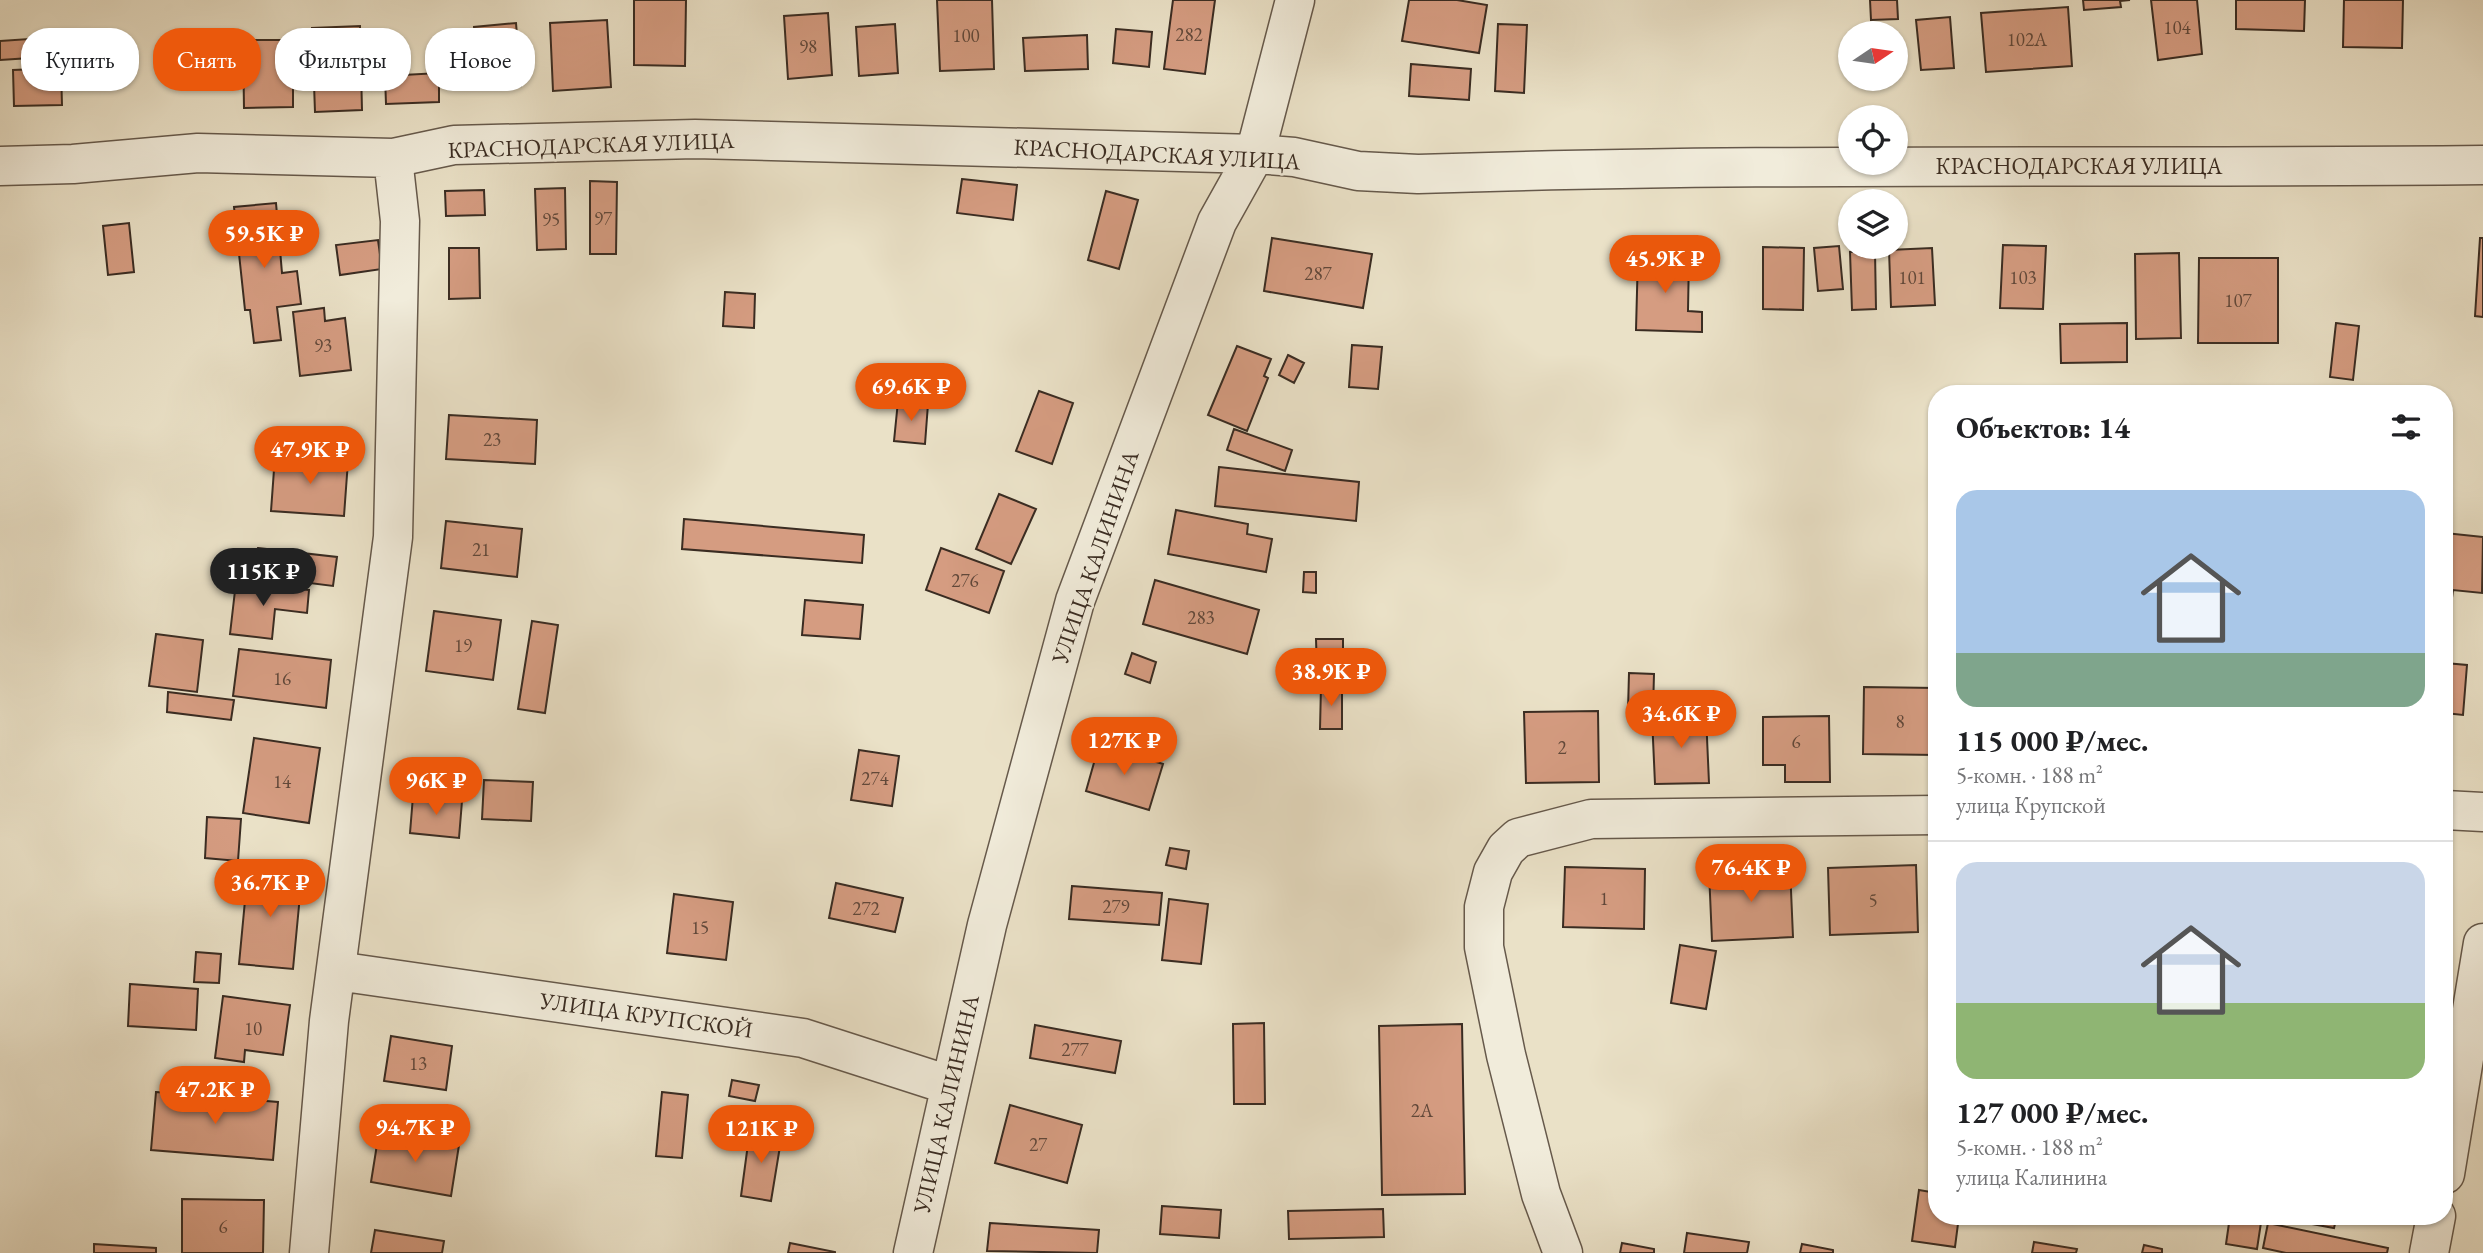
<!DOCTYPE html>
<html lang="ru">
<meta charset="utf-8">
<style>
:root{--surface:#fff;--page:#f2f2f2;--text:#202124;--muted:#757577;--line:#e0e0e0;--accent:#ea580c}
body{margin:0;font-family:"EB Garamond",serif;background:var(--page);color:var(--text);height:100vh;display:flex;flex-direction:column;font-size:26px;white-space:nowrap}
*{box-sizing:border-box;margin:0}
p{font-size:23px;color:var(--muted)}
.icon{flex:none;width:38px;height:38px;fill:none;stroke:currentColor;stroke-width:2;stroke-linecap:round;stroke-linejoin:round}
.map{position:relative;flex:1;overflow:hidden}
.sheet{position:absolute;left:1928px;top:385px;width:525px;height:840px;display:flex;flex-direction:column;background:var(--surface);border-radius:28px;box-shadow:0 2px 5px #0004}
.sheet>*{flex:none}
.top-card{position:absolute;left:21px;top:28px;width:665px;height:63px;display:flex;gap:14px}
.needle{width:46px;rotate:77deg}
.tools{position:absolute;left:1838px;top:21px;display:grid;gap:14px}
.tools a{display:grid;place-items:center;width:70px;height:70px;border-radius:50%;background:var(--surface);box-shadow:0 2px 5px #0004;font-size:35px}
.price{position:absolute;translate:-50% -60px;padding:0 16px;border-radius:24px;background:var(--accent);color:#fff;font-size:23px;line-height:46px;filter:drop-shadow(0 2px 4px #0008)}
.price::after{content:'';position:absolute;left:50%;top:42px;width:21px;height:16px;margin-left:-10px;background:inherit;clip-path:polygon(0 0,100% 0,50% 100%)}
.price.active{background:#222;color:#fff}
ul{padding:0;list-style:none}
li{display:grid;align-content:center;gap:14px;height:371px;padding:0 28px}
li+li{border-top:2px solid var(--line)}
li span{display:grid;place-items:center;height:217px;border-radius:21px;color:#555}
li>.icon{margin-inline-start:auto}
span .icon{width:126px;height:126px;fill:#fffc;stroke-width:1}
li b{font-size:30px}
h2{display:flex;justify-content:space-between;align-items:center;height:84px;padding:0 28px;font-size:30px}
.tag{padding:0 24px;border-radius:28px;background:var(--surface);box-shadow:0 2px 5px #0004;font-size:24px;line-height:63px}
.tag.active{background:var(--accent);color:#fff}
.map>svg:first-child{display:block}
.building{fill:#d59c81;stroke:#3a2c22;stroke-width:2}
.lines{fill:none;stroke-linecap:round;stroke-linejoin:round}
.minor-casing{stroke:#66594b;stroke-width:41}
.minor{stroke:#f1ecdb;stroke-width:38}
.labels{text-anchor:middle;dominant-baseline:central;stroke-width:5;stroke-linejoin:round;paint-order:stroke}
.number-label{font-size:19px;fill:#61483a}
.street-label{font-size:23px;fill:#3a2c22;stroke:#f1ecdb}
</style>
<div class="map">
<svg width="2483" height="1253" viewBox="0 0 2483 1253">
<rect width="100%" height="100%" fill="#eae1c7"/>
<filter id="stains"><feTurbulence type="fractalNoise" baseFrequency=".00286" numOctaves="4"/><feColorMatrix values="0 0 0 0 .2 0 0 0 0 .09 0 0 0 0 .02 0 0 0 .5 -.17"/></filter>
<radialGradient id="worn" r=".72"><stop offset=".6" stop-color="#630" stop-opacity="0"/><stop offset="1" stop-color="#630" stop-opacity=".3"/></radialGradient>
<path class="building" d="M634 0H686L685 66 634 65Z
M937 0H992L994 69 940 71Z
M1173 0H1215L1205 74 1164 69Z
M1409 0H1457L1487 5 1479 53 1402 41Z
M1870 0H1897L1898 19 1871 20Z
M2083 0H2130L2120 1 2121 7 2084 10Z
M2151 0H2197L2202 54 2158 60Z
M2236 0H2305L2304 31 2236 29Z
M2344 0H2403L2402 48 2343 47Z
M2068 7 2072 66 1986 72 1981 13Z
M828 13 832 75 788 79 784 16Z
M1950 17 1954 68 1921 70 1916 20Z
M607 20 611 87 553 91 550 23Z
M516 23 521 86 479 89 474 27Z
M895 24 898 73 859 76 856 27Z
M1498 24 1527 25 1524 93 1495 91Z
M360 26 362 110 315 112 312 28Z
M1116 29 1152 32 1149 67 1113 63Z
M1087 35 1088 69 1025 71 1023 38Z
M29 39 30 58 0 60V41Z
M243 40H293V107L244 108Z
M1411 64 1471 69 1469 100 1409 96Z
M61 68 62 105 14 106 13 70Z
M439 73V102L386 104 385 76Z
M962 179 1017 185 1013 220 957 213Z
M590 181 617 182 616 254H590Z
M565 188 566 249 537 250 535 189Z
M484 190 485 215 446 216 445 191Z
M1106 191 1138 200 1119 269 1088 260Z
M276 203 282 273 297 271 301 304 277 307 281 340 254 343 250 310H245L234 207Z
M129 223 134 272 108 275 103 226Z
M1272 238 1372 254 1363 308 1264 291Z
M2480 238H2483V317L2475 316Z
M378 240 382 269 340 275 336 245Z
M2003 245 2046 246 2043 309 2000 308Z
M1839 246 1843 289 1818 291 1814 248Z
M1763 247 1804 248 1803 310 1763 309Z
M449 248H479L480 298 449 299Z
M1932 248 1935 305 1891 307 1889 250Z
M1875 251 1876 309 1852 310 1850 252Z
M2179 253 2181 338 2136 339 2135 254Z
M1638 254 1689 256 1688 311 1702 312V332L1636 330Z
M2199 258H2278V343H2198Z
M725 292 755 294 754 328 723 326Z
M324 308 325 321 345 318 351 370 300 376 293 312Z
M2127 323V362L2061 363 2060 324Z
M2336 323 2359 326 2353 380 2330 377Z
M1352 345 1382 347 1378 389 1349 387Z
M1237 346 1271 359 1264 376 1268 378 1247 431 1208 415Z
M1288 355 1304 363 1294 383 1279 375Z
M1039 391 1073 403 1052 464 1016 451Z
M898 401 928 404 925 444 894 441Z
M449 415 537 420 535 464 446 459Z
M1234 429 1292 450 1285 471 1227 450Z
M275 456 348 461 344 516 271 511Z
M1219 467 1359 482 1356 521 1215 506Z
M999 494 1036 509 1011 564 976 549Z
M1176 510 1248 524 1247 534 1272 539 1266 572 1168 554Z
M684 519 864 535 862 563 682 549Z
M446 521 522 529 517 577 441 568Z
M2445 533 2483 537 2482 593 2453 590 2451 606 2445 605Z
M258 548 337 557 333 586 254 576Z
M941 548 1004 571 989 613 926 590Z
M1304 572H1316V593L1303 592Z
M1155 580 1259 610 1247 654 1143 624Z
M236 582 309 590 307 613 275 609 272 639 230 634Z
M805 600 863 605 860 639 802 635Z
M434 611 501 620 493 680 426 671Z
M532 621 558 625 545 713 518 709Z
M156 634 203 640 197 692 149 686Z
M1316 639H1343V671L1317 672Z
M239 649 331 660 326 708 233 696Z
M1132 653 1156 662 1150 683 1125 674Z
M2445 663 2467 665 2463 715 2445 713Z
M1629 673 1654 674 1653 711 1628 710Z
M1321 686H1342V729H1320Z
M1864 687 1937 688V755L1863 754Z
M168 692 234 700 231 720 167 712Z
M1598 711 1599 782 1526 783 1524 712Z
M1706 715 1709 783 1655 784 1652 717Z
M1829 716 1830 782H1785V765H1763V717Z
M254 738 320 748 309 823 243 813Z
M1099 745 1163 764 1149 810 1086 791Z
M859 750 899 756 892 806 851 800Z
M484 780 533 782 531 821 482 819Z
M413 796 462 801 459 838 410 833Z
M207 817 241 819 238 861 205 858Z
M1170 848 1189 851 1186 869 1166 865Z
M2445 861 2448 862 2445 910Z
M1916 865 1918 932 1830 935 1828 868Z
M1565 867 1645 869 1644 929 1563 927Z
M1790 867 1793 937 1712 941 1709 871Z
M248 869 302 874 293 969 239 964Z
M836 883 903 898 895 932 829 918Z
M1072 886 1162 893 1159 925 1069 919Z
M674 894 733 902 726 960 667 953Z
M1169 899 1208 904 1201 964 1162 960Z
M1680 945 1716 951 1706 1009 1671 1003Z
M196 952 221 954 219 983 194 982Z
M130 984 198 989 196 1030 128 1026Z
M223 996 290 1005 283 1055 245 1050 244 1062 215 1058Z
M1264 1023 1265 1104H1234L1233 1024Z
M1462 1024 1465 1194 1382 1195 1379 1026Z
M1035 1025 1121 1041 1115 1073 1030 1058Z
M391 1036 452 1046 446 1090 384 1081Z
M732 1080 759 1085 755 1101 729 1096Z
M156 1092 278 1102 273 1160 151 1150Z
M662 1092 688 1095 682 1158 656 1156Z
M1010 1105 1082 1125 1067 1183 995 1163Z
M750 1129 782 1134 771 1201 741 1196Z
M379 1132 459 1145 451 1196 371 1182Z
M1919 1190 1937 1193V1216H1959L1955 1247 1912 1241Z
M182 1199 264 1200 263 1253H182Z
M1162 1206 1221 1210 1219 1238 1160 1234Z
M1383 1209 1384 1237 1289 1239 1288 1211Z
M2230 1216H2262L2257 1249 2226 1244Z
M2291 1216H2337L2334 1228 2290 1220Z
M990 1223 1099 1230 1097 1253 987 1251Z
M2268 1223 2388 1248 2387 1253H2286L2263 1248Z
M375 1230 444 1241 442 1253H371Z
M1687 1233 1749 1242 1747 1253H1684Z
M2034 1242 2077 1249 2076 1253H2032Z
M790 1243 835 1252V1253H788Z
M1622 1243 1654 1249V1253H1620Z
M94 1244 156 1248V1253H94Z
M1802 1244 1833 1250V1253H1800Z
M2144 1245 2162 1249V1253H2142Z"/>
<g class="lines">
<g class="minor-casing">
<path id="minor" d="M0 166 73 164 198 153 393 158 454 145 695 139 1255 154 1294 157 1358 171 1418 174C1773 162 2128 169 2483 165
M2445 810 2483 812
M337 971 803 1038 949 1085
M2445 1174 2483 943
M309 1253 329 1021 393 537 400 221 393 158
M913 1253 987 925 1075 601 1217 222 1255 154 1295 0
M1563 1253 1541 1194 1506 1055 1484 947V907L1493 872 1506 849 1518 838 1591 819 1937 815
M2429 1253 2436 1216"/>
</g>
<use href="#minor" class="minor"/>
</g>
<g class="labels">
<g class="number-label">
<text x="2177" y="27">104</text>
<text x="1189" y="34">282</text>
<text x="966" y="35">100</text>
<text x="2027" y="39">102А</text>
<text x="808" y="46">98</text>
<text x="603" y="218">97</text>
<text x="551" y="219">95</text>
<text x="1318" y="273">287</text>
<text x="1912" y="277">101</text>
<text x="2023" y="277">103</text>
<text x="2238" y="300">107</text>
<text x="323" y="345">93</text>
<text x="492" y="439">23</text>
<text x="481" y="549">21</text>
<text x="965" y="580">276</text>
<text x="1201" y="617">283</text>
<text x="463" y="645">19</text>
<text x="282" y="678">16</text>
<text x="1900" y="721">8</text>
<text x="1796" y="741">6</text>
<text x="1562" y="747">2</text>
<text x="875" y="778">274</text>
<text x="282" y="781">14</text>
<text x="1604" y="898">1</text>
<text x="1873" y="900">5</text>
<text x="1116" y="906">279</text>
<text x="866" y="908">272</text>
<text x="700" y="927">15</text>
<text x="253" y="1028">10</text>
<text x="1075" y="1049">277</text>
<text x="418" y="1063">13</text>
<text x="1422" y="1110">2А</text>
<text x="1038" y="1144">27</text>
<text x="223" y="1226">6</text>
</g>
<g class="street-label">
<text transform="translate(591 145) rotate(-2)">КРАСНОДАРСКАЯ УЛИЦА</text>
<text transform="translate(1157 154) rotate(3)">КРАСНОДАРСКАЯ УЛИЦА</text>
<text x="2079" y="166">КРАСНОДАРСКАЯ УЛИЦА</text>
<text transform="translate(1095 557) rotate(-71)">УЛИЦА КАЛИНИНА</text>
<text transform="translate(646 1015) rotate(8)">УЛИЦА КРУПСКОЙ</text>
<text transform="translate(946 1104) rotate(-77)">УЛИЦА КАЛИНИНА</text>
</g>
</g>
<rect width="100%" height="100%" filter="url(#stains)"/>
<rect width="100%" height="100%" fill="url(#worn)"/>
</svg>
<div class="tools">
<a><svg class="needle" viewBox="-14 -14 28 28"><path d="M0-13l5 13h-10z" fill="#e53935"/><path d="M0 13l5-13h-10z" fill="#757577"/></svg></a>
<a><svg class="icon" aria-label="locate" viewBox="0 0 24 24"><circle cx="12" cy="12" r="6"/><path d="M12 2v4M12 18v4M2 12h4M18 12h4"/></svg></a>
<a><svg class="icon" aria-label="layers" viewBox="0 0 24 24"><path d="M12 4l9 5-9 5-9-5zM3 14l9 5 9-5"/></svg></a>
</div>
<b class="price" style="left:264px;top:270px">59.5K ₽</b>
<b class="price" style="left:1665px;top:295px">45.9K ₽</b>
<b class="price" style="left:911px;top:423px">69.6K ₽</b>
<b class="price" style="left:310px;top:486px">47.9K ₽</b>
<b class="price active" style="left:263px;top:608px">115K ₽</b>
<b class="price" style="left:1331px;top:708px">38.9K ₽</b>
<b class="price" style="left:1681px;top:750px">34.6K ₽</b>
<b class="price" style="left:1124px;top:777px">127K ₽</b>
<b class="price" style="left:436px;top:817px">96K ₽</b>
<b class="price" style="left:1751px;top:904px">76.4K ₽</b>
<b class="price" style="left:270px;top:919px">36.7K ₽</b>
<b class="price" style="left:215px;top:1126px">47.2K ₽</b>
<b class="price" style="left:415px;top:1164px">94.7K ₽</b>
<b class="price" style="left:761px;top:1165px">121K ₽</b>
<div class="top-card">
<a class="tag">Купить</a>
<a class="tag active">Снять</a>
<a class="tag">Фильтры</a>
<a class="tag">Новое</a>
</div>
<section class="sheet">
<h2>Объектов: 14<svg class="icon" aria-label="filters" viewBox="0 0 24 24"><path d="M4 7h16M4 17h16"/><circle cx="9" cy="7" r="2"/><circle cx="15" cy="17" r="2"/></svg></h2>
<ul>
<li><span style="background:linear-gradient(#a9c7e8 75%,#7fa58c 0)"><svg class="icon" aria-label="home" viewBox="0 0 24 24"><path d="M3 11l9-7 9 7M6 9v11h12V9"/></svg></span><div><b>115 000 ₽/мес.</b><p>5-комн. · 188 m²</p><p>улица Крупской</p></div></li>
<li><span style="background:linear-gradient(#c9d6e8 65%,#8fb573 0)"><svg class="icon" aria-label="home" viewBox="0 0 24 24"><path d="M3 11l9-7 9 7M6 9v11h12V9"/></svg></span><div><b>127 000 ₽/мес.</b><p>5-комн. · 188 m²</p><p>улица Калинина</p></div></li>
</ul>
</section>
</div>
